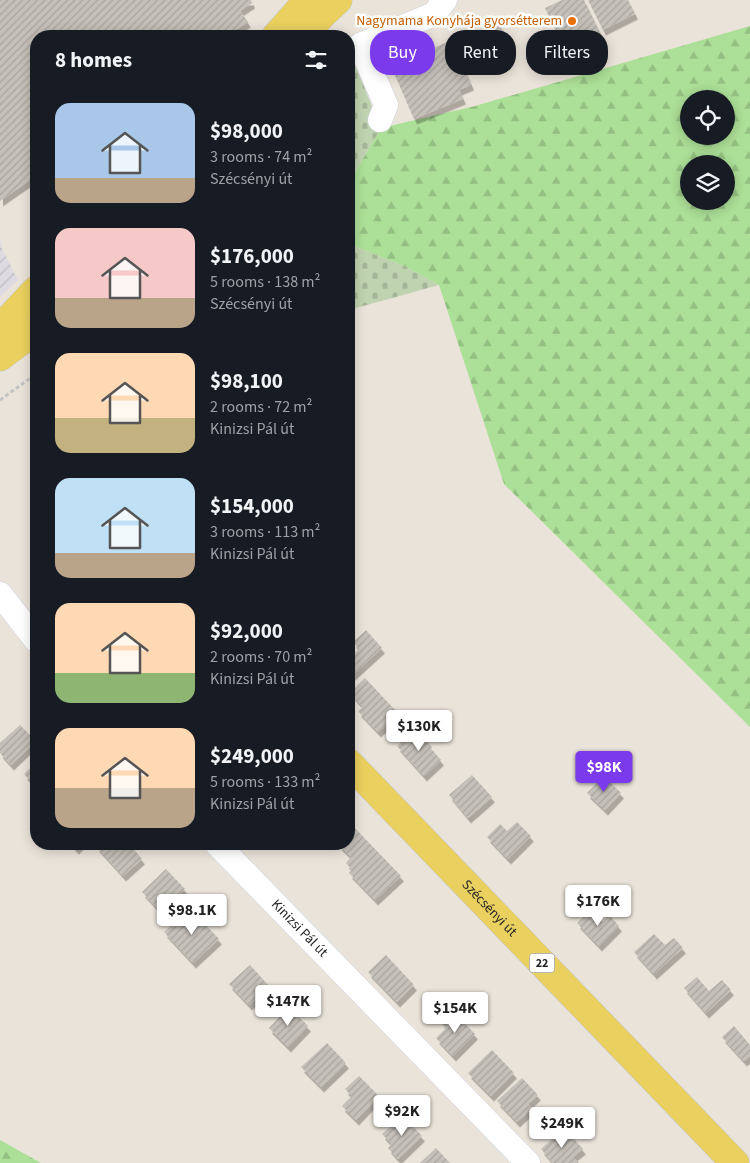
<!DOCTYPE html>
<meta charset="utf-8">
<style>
:root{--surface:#171b24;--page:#20242c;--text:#f1f3f6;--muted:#9ea1a6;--accent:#7c3aed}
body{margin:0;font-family:"Source Sans 3",sans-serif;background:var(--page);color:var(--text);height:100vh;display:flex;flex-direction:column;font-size:19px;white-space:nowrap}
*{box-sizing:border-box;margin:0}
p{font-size:16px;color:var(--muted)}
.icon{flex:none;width:28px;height:28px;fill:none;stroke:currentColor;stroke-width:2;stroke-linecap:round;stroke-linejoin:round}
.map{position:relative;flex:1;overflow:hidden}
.drawer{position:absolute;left:30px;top:30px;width:325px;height:820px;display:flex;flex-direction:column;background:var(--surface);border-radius:20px;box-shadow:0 2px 12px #0003}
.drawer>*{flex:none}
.top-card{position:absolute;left:370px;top:30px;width:305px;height:45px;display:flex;gap:10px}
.tools{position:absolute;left:680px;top:90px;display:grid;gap:10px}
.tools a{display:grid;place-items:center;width:55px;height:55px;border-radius:50%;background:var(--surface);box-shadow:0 2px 12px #0003;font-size:25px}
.price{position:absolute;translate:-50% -42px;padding:0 11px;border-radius:5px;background:#fff;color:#222;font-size:16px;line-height:32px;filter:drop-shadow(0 1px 2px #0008)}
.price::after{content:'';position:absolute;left:50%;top:30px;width:15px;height:11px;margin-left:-8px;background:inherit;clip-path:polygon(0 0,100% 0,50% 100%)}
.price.selected{background:var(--accent);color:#fff}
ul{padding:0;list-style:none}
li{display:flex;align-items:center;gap:15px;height:125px;padding:0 25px}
li span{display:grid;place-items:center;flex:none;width:140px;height:100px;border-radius:15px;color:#555}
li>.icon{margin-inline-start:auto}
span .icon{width:60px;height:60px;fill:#fffc;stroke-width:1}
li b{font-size:21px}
h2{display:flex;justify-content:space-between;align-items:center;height:60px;padding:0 25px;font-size:21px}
.chip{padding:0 18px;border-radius:20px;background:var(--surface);box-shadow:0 2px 12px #0003;font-size:18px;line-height:45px}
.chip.selected{background:var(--accent);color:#fff}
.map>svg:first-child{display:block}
.industrial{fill:url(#industrial-furrows)}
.forest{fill:url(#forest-firs);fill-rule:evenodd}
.cemetery{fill:url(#cemetery-stones)}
.building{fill:url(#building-hatch);filter:url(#shadow)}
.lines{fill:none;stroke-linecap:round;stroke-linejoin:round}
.minor-casing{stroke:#cfd1e0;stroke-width:25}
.major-casing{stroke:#c3c3c3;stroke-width:29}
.path{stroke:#c3c3c3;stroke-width:3;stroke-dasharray:4 2.5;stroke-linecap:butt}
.minor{stroke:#fff;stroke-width:24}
.major{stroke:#ead05e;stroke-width:28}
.food-dot{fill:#e8710a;stroke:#fff;stroke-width:2}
.labels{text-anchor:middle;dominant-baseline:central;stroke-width:5;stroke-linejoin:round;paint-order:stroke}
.shield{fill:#fff;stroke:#686868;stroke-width:1}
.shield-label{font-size:12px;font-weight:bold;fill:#272727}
.food-label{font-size:14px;fill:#c56008;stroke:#fff;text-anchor:end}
.street-label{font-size:14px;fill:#272727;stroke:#fff}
</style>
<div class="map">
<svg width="750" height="1163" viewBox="0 0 750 1163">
<defs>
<pattern id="industrial-furrows" width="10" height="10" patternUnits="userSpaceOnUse" patternTransform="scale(1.25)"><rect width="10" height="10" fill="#dddae2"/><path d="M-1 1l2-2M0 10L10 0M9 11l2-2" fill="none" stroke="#bebbc2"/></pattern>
<pattern id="forest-firs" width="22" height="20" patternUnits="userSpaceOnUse" patternTransform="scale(1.25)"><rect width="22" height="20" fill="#acdf97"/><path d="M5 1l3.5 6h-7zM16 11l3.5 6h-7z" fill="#94bf82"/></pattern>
<pattern id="cemetery-stones" width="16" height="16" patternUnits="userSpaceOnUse" patternTransform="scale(1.25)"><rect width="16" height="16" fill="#c0d3b1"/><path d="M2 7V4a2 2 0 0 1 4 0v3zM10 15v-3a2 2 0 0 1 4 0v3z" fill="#a5b598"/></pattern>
<pattern id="building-hatch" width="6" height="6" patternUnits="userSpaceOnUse" patternTransform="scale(1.25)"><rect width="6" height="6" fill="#c5c0b9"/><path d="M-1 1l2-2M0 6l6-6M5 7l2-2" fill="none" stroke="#a9a59f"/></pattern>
<filter id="shadow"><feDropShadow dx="3" dy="5.5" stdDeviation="0" flood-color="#0004"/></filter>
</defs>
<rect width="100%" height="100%" fill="#eae3d9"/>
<path class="industrial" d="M0 238 2 249 18 280 0 297Z"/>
<path class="forest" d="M750 26V727L504 484 439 285 406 267 349 244V182L381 128 475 106ZM689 99H726V136H689ZM689 164H726V201H689Z
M0 1140 41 1163H0Z"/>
<path class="cemetery" d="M353 60 381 128 349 182V62Z
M349 244 406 267 439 285 349 310Z"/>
<path class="building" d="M0 0H251L252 3 240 11 248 22 226 36H36V176L0 201Z
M562 0H584L600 33 581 42 588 56 572 64 545 8Z
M588 0H628L635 14 603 30Z
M500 25 507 40 502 42 508 57 488 66 474 36Z
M452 40 471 85 459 90 463 99 414 119 391 66Z
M366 630 382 648 349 678V651L353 655 359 649 353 642Z
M365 678 398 713 378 732 358 711 363 707 350 693Z
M20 725 36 741 11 765 0 753V743Z
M416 728 429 742 427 744 441 760 424 776 397 746Z
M36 762V787L24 774Z
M472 775 492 797 468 818 449 795Z
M604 776 621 793 605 810 587 793Z
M517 822 531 836 508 859 487 837 500 824 507 831Z
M351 824 401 876 375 900 349 873 352 870 346 863 351 857 338 844H349V826Z
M71 844H81L76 849Z
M99 844H129L142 859 123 876 96 846Z
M166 869 185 889 161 912 142 892Z
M190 908 219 939 193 963 164 932Z
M591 910 602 922 609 915 619 926 599 946 577 923Z
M654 934 665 945 674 938 683 948 654 974 634 952Z
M386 955 414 985 397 1002 368 972Z
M250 965 269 986 249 1005 229 984Z
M697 977 709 991 722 980 731 990 706 1013 684 988Z
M289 1007 308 1026 288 1047 269 1028Z
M453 1011 475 1034 453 1056 436 1038 446 1028 441 1023Z
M734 1026 750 1045V1056L744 1061 722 1037Z
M327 1043 346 1063 321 1087 301 1067Z
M492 1050 514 1073 491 1096 468 1073Z
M359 1076 379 1096 356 1120 342 1106 352 1096 345 1089Z
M522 1078 538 1095 528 1104 532 1108 517 1122 497 1101Z
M403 1116 422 1136 398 1159 388 1148 392 1144 382 1134Z
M564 1128 583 1149 573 1157 579 1163H553L541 1149Z
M436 1148 450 1163H420Z"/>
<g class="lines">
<g class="minor-casing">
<g id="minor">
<path d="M380 120 386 105 360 45 434 14 445 0"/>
<path d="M0 594 36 640"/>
<path id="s1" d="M217 844 528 1163"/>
</g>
</g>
<g class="major-casing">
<g id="major">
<path d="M276 36 308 0"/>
<path d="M303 36 322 15 338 0"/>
<path d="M0 328 36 290"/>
<path d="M0 357 36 330"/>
<path id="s2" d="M349 763 735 1163"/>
</g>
</g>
<path class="path" d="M0 400 36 374"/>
<use href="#minor" class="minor"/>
<use href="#major" class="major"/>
</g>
<circle class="food-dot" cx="572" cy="21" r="5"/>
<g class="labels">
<rect class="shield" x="529.5" y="953.5" width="25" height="19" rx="4"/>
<g class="shield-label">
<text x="542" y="963">22</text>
</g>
<g class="food-label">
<text x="562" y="21">Nagymama Konyhája gyorsétterem</text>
</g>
<g class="street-label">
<text stroke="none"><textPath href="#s2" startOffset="202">Szécsényi út</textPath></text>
<text stroke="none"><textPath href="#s1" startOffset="118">Kinizsi Pál út</textPath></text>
</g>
</g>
</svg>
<div class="tools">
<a><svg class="icon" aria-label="locate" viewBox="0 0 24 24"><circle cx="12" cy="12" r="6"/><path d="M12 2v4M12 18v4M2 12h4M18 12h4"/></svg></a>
<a><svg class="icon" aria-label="layers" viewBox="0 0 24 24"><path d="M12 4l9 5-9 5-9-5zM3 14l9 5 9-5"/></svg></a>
</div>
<b class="price" style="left:419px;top:752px">$130K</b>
<b class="price selected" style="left:604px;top:793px">$98K</b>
<b class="price" style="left:598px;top:927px">$176K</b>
<b class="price" style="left:192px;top:936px">$98.1K</b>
<b class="price" style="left:288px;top:1027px">$147K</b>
<b class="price" style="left:455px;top:1034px">$154K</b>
<b class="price" style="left:402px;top:1137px">$92K</b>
<b class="price" style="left:562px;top:1149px">$249K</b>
<div class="top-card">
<a class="chip selected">Buy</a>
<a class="chip">Rent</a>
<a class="chip">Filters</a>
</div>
<section class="drawer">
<h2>8 homes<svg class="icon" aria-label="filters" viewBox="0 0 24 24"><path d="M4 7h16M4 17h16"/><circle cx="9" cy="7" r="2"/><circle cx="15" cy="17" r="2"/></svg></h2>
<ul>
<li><span style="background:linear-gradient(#a9c7e8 75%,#b9a48a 0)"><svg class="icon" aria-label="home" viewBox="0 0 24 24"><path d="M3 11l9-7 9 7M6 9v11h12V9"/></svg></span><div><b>$98,000</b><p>3 rooms · 74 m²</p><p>Szécsényi út</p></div></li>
<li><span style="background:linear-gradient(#f6c9c9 70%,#b9a48a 0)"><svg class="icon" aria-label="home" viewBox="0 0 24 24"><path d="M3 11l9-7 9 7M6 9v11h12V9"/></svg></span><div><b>$176,000</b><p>5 rooms · 138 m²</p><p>Szécsényi út</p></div></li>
<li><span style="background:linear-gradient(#ffd9b3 65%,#c2b280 0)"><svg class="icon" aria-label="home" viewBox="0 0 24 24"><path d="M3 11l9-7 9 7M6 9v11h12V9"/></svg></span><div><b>$98,100</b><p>2 rooms · 72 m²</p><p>Kinizsi Pál út</p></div></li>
<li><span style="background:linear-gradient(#bfe0f5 75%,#b9a48a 0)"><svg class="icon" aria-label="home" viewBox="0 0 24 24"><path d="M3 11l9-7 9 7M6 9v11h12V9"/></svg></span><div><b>$154,000</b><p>3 rooms · 113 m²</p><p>Kinizsi Pál út</p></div></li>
<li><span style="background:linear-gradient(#ffd9b3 70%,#8fb573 0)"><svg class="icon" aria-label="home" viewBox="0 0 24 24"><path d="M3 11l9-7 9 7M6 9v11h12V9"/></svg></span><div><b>$92,000</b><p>2 rooms · 70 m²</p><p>Kinizsi Pál út</p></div></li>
<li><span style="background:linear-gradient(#ffd9b3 60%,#b9a48a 0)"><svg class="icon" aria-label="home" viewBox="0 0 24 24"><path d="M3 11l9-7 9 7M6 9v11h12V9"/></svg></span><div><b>$249,000</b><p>5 rooms · 133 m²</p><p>Kinizsi Pál út</p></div></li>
</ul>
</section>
</div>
